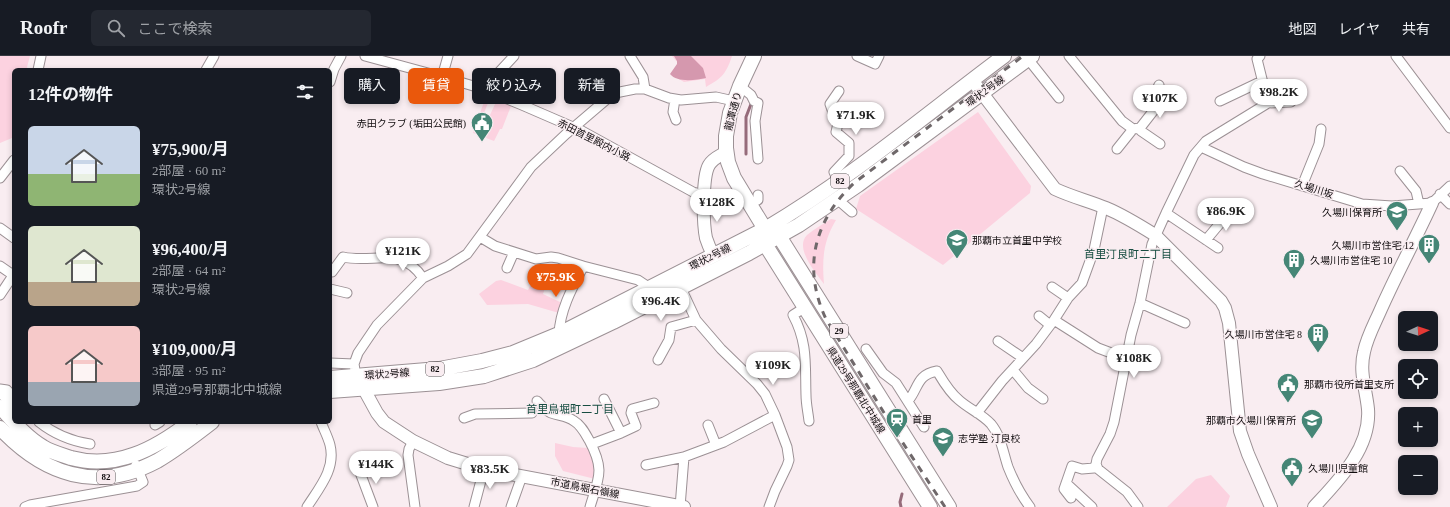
<!DOCTYPE html>
<html lang="ja">
<meta charset="utf-8">
<style>
:root{--surface:#171b24;--page:#242831;--text:#f1f3f6;--muted:#9ea1a6;--line:#363941;--accent:#ea580c}
body{margin:0;font-family:"Times New Roman","Noto Sans JP",serif;background:var(--page);color:var(--text);height:100vh;display:flex;flex-direction:column;font-size:15px;white-space:nowrap}
*{box-sizing:border-box;margin:0}
p{font-size:13px;color:var(--muted)}
.icon{flex:none;width:22px;height:22px;fill:none;stroke:currentColor;stroke-width:2;stroke-linecap:round;stroke-linejoin:round}
.map{position:relative;flex:1;overflow:hidden}
.details{position:absolute;left:12px;top:12px;width:320px;height:356px;display:flex;flex-direction:column;background:var(--surface);border-radius:6px;box-shadow:0 2px 6px #0003}
.details>*{flex:none}
.guide{position:absolute;left:344px;top:12px;width:380px;height:36px;display:flex;gap:8px}
.needle{width:26px;rotate:87deg}
.controls{position:absolute;left:1398px;top:255px;display:grid;gap:8px}
.controls a{display:grid;place-items:center;width:40px;height:40px;border-radius:6px;background:var(--surface);box-shadow:0 2px 6px #0003;font-size:20px}
.price{position:absolute;translate:-50% -34px;padding:0 9px;border-radius:14px;background:#fff;color:#222;font-size:13px;line-height:26px;filter:drop-shadow(0 1px 2px #0008)}
.price::after{content:'';position:absolute;left:50%;top:24px;width:12px;height:9px;margin-left:-6px;background:inherit;clip-path:polygon(0 0,100% 0,50% 100%)}
.price.current{background:var(--accent);color:#fff}
ul{padding:0;list-style:none}
li{display:flex;align-items:center;gap:12px;height:100px;padding:0 16px}
li span{display:grid;place-items:center;flex:none;width:112px;height:80px;border-radius:6px;color:#555}
li>.icon{margin-inline-start:auto}
span .icon{width:48px;height:48px;fill:#fffc;stroke-width:1}
li b{font-size:17px}
h2{display:flex;justify-content:space-between;align-items:center;height:48px;padding:0 16px;font-size:17px}
.pill{padding:0 14px;border-radius:6px;background:var(--surface);box-shadow:0 2px 6px #0003;font-size:14px;line-height:36px}
.pill.current{background:var(--accent);color:#fff}
header{display:flex;align-items:center;gap:24px;box-sizing:border-box;height:56px;padding:0 20px;background:var(--surface);border-bottom:1px solid var(--line)}
header strong{font-size:19px}
nav{display:flex;gap:22px;margin-inline-start:auto;font-size:14px}
.search{width:280px;height:36px;background:var(--page);display:flex;align-items:center;gap:10px;box-sizing:border-box;padding:0 14px;border-radius:6px;color:var(--muted);font-size:15px}
.map>svg:first-child{display:block}
.green{fill:#fcd2e0}
.forest{fill:#d598ae}
.lines{fill:none;stroke-linecap:round;stroke-linejoin:round}
.stream{stroke:#966b7a;stroke-width:3}
.street-casing{stroke:#9c9195;stroke-width:11}
.secondary-casing{stroke:#9c9195;stroke-width:14}
.primary-casing{stroke:#9c9195;stroke-width:16}
.street{stroke:#fff;stroke-width:9}
.secondary{stroke:#fff;stroke-width:12}
.primary{stroke:#fff;stroke-width:14}
.rail{stroke:#6f686a;stroke-width:3;stroke-dasharray:7 7;stroke-linecap:butt}
.labels{text-anchor:middle;dominant-baseline:central;stroke-width:3;stroke-linejoin:round;paint-order:stroke}
.shield{fill:#f9edf1;stroke:#565052;stroke-width:1}
.shield-label{font-size:9px;font-weight:bold;fill:#100c0e}
.street-label{font-size:10px;fill:#100c0e;stroke:#f9edf1}
.poi-label{font-size:10px;fill:#100c0e;stroke:#f9edf1;text-anchor:start}
.neighbourhood-label{font-size:11px;fill:#174d41;stroke:#f9edf1}
</style>
<header>
<strong>Roofr</strong>
<div class="search"><svg class="icon" aria-label="search" viewBox="0 0 24 24"><circle cx="10" cy="10" r="6"/><path d="M15 15l6 6"/></svg>ここで検索</div>
<nav><a>地図</a><a>レイヤ</a><a>共有</a></nav>
</header>
<div class="map">
<svg width="1450" height="451" viewBox="0 0 1450 451">
<rect width="100%" height="100%" fill="#f9edf1"/>
<path class="green" d="M0 0H30L27 11 28 14H14V78L12 82 0 87Z
M672 0H732C726 18 722 22 706 31L705 23 684 26 674 20 679 8Z
M486 40 490 42 484 57 490 59 496 46 498 45 511 50 502 73H500L494 85 473 77Z
M978 56 1031 130 1030 137 943 209 856 153 860 140Z
M831 163 836 164C823 186 822 203 824 228 816 217 794 192 807 179 814 173 823 168 831 163Z
M535 221 547 226 543 238 562 247 559 257 528 248 487 249 479 238 496 225 501 224 528 234Z
M555 387 573 391 588 392 597 413 595 423 563 415 555 400Z
M1211 419 1230 440 1226 451H1167L1196 423Z"/>
<path class="forest" d="M674 0H691L703 12 706 22C696 24 677 27 670 18L677 8V5Z"/>
<g class="lines">
<path class="stream" d="M746 98V61L751 48
M901 451 900 446 902 438"/>
<g class="street-casing">
<path id="street" d="M365 0 450 23 480 32 522 49 582 75 693 136 704 139
M630 0 643 21 645 33
M857 0 875 8 879 0
M1069 0 1122 65 1133 73 1117 93
M1396 0 1450 72
M1028 3 1059 42
M38 14 41 0
M206 14 214 0
M442 21 448 0
M330 26 334 13 341 0
M740 30 751 39 754 45 758 47 755 65 758 103
M484 34 487 29 514 0
M675 43 673 56 676 64
M1220 45 1262 25
M1268 47 1291 46
M1140 72 1141 75 1160 88
M1133 73 1140 72 1158 49 1152 45 1159 29
M1201 91 1244 111 1263 118 1362 148 1392 150 1432 147 1450 130
M1400 115 1416 135 1419 148
M0 122 14 104
M839 126 834 116 849 100V87L836 76 839 63 834 59 830 48 839 35
M1302 130 1319 88 1321 73
M1440 138 1450 148
M837 143 852 156
M749 148 758 144V139
M1166 157 1218 192
M0 172 14 182
M480 181 495 190 536 203 551 201 558 202 583 210 638 224 650 232
M1206 184 1231 154
M0 210 13 219
M507 212 514 196
M330 216H332L343 201C374 208 401 189 423 222
M1052 231 1068 242
M681 232 696 264 721 293 757 328 765 338 775 359 787 391 789 404 787 410 775 435 769 451
M330 233 347 237
M0 239 14 218
M1140 247 1185 267
M804 252 793 259C808 287 805 309 806 339 806 348 808 356 809 365
M1039 260 1050 269
M1054 264 1098 292 1127 303
M559 278C560 255 571 234 582 213L583 210
M998 285 1023 302
M866 293 883 317 896 327 924 371
M658 304 669 284 671 271 696 264
M330 307 354 308
M1013 314 1028 332 1043 343
M356 320 354 308 358 297 377 269 423 222 448 210 467 198 531 111 566 78 607 43 615 37 635 33H645L669 42 681 44 716 41 734 45
M0 333 7 334 14 342
M0 336 14 353
M537 345C541 349 546 355 551 357 559 360 567 360 574 365 581 369 585 377 589 384 605 414 599 421 590 451
M908 345C919 332 916 319 937 315 943 325 949 336 959 344 969 353 982 358 991 368 1001 380 1003 396 1008 411 1014 426 1020 438 1030 451
M977 357 1002 325 1036 288 1054 264 1068 242 1082 227 1094 194 1103 151
M464 362 475 358 532 357
M39 366C54 378 71 385 90 388
M155 369 160 366
M708 369 716 389
M621 377 636 370 631 357 632 353 654 347
M413 385 409 393 408 399 415 451
M592 388 621 377 604 343
M646 409 684 401
M358 411 373 451
M1066 427 1092 451
M1071 442 1064 433 1072 410 1082 413 1094 412 1096 408
M25 451 30 449 137 430 143 426 136 409
M307 451C319 432 336 413 330 389 328 381 324 374 321 366
M474 451 484 413
M511 451 522 420
M680 451 684 401 724 386 775 359
M1138 451 1127 436 1098 413 1096 408 1097 403 1110 378 1114 366 1131 279 1140 247 1152 188 1166 157 1194 99 1206 85 1268 47 1257 3 1260 0"/>
</g>
<g class="secondary-casing">
<path id="secondary" d="M972 24 1055 133C1072 141 1089 145 1106 152 1123 159 1139 169 1155 179L1221 245 1225 252 1229 267 1240 375 1248 398 1271 451
M713 199C710 193 708 188 706 182 703 167 702 121 709 109 713 102 720 100 726 96
M360 326 377 357 384 366 413 385 448 402 484 413 684 451
M1314 451C1339 424 1371 392 1368 353 1366 333 1359 316 1364 296 1367 281 1375 267 1381 253 1397 217 1416 182 1432 147"/>
</g>
<g class="primary-casing">
<path id="primary" d="M754 0 740 30 730 57 726 80V92L728 106 734 122 765 173V188L930 451
M772 177 779 180 949 451
M330 322 439 313 482 305 513 297 559 278 765 173C850 123 925 59 1004 0
M330 335 439 327 484 320 533 304 613 266 749 197 799 169 858 129 1032 0
M0 351C13 365 26 381 43 391 51 396 62 399 71 402 116 414 155 393 190 366
M0 372C44 419 97 437 157 405 176 394 194 380 212 366"/>
</g>
<use href="#street" class="street"/>
<use href="#secondary" class="secondary"/>
<use href="#primary" class="primary"/>
<path class="rail" d="M945 451 899 381 826 263C802 212 814 165 854 127L1023 0"/>
</g>
<defs>
<g id="civic-pin" transform="scale(1.15)"><path d="M0 17L-7.5 6A9.5 9.5 0 1 1 7.5 6Z" fill="#458676" stroke="#f9edf1"/><path d="M-.6-6.5H3V-4.5H.6V-3L4-1V1h2V6H-6V1h2V-1L-.6-3ZM-1.2 2.5V6h2.4V2.5Z" fill="#fff"/></g>
<g id="school-pin" transform="scale(1.15)"><path d="M0 17L-7.5 6A9.5 9.5 0 1 1 7.5 6Z" fill="#458676" stroke="#f9edf1"/><path d="M0-5L7-2L0 1L-7-2ZM-4 1L0 2.5L4 1V4Q0 6-4 4Z" fill="#fff"/></g>
<g id="building-pin" transform="scale(1.15)"><path d="M0 17L-7.5 6A9.5 9.5 0 1 1 7.5 6Z" fill="#458676" stroke="#f9edf1"/><path d="M-4-6H4V6H1V3H-1V6H-4ZM-2.5-4.3h1.7v1.8h-1.7ZM.8-4.3h1.7v1.8H.8ZM-2.5-1h1.7V.8h-1.7ZM.8-1h1.7V.8H.8Z" fill="#fff"/></g>
<g id="station-pin" transform="scale(1.15)"><path d="M0 17L-7.5 6A9.5 9.5 0 1 1 7.5 6Z" fill="#458676" stroke="#f9edf1"/><path d="M-3-6H3Q5-6 5-4V2Q5 4 3 4L4.5 6H3L1.5 4h-3L-3 6H-4.5L-3 4Q-5 4-5 2V-4Q-5-6-3-6ZM-3.5-4v3h7v-3ZM-3.5 1v1.5H-2V1ZM2 1v1.5H3.5V1Z" fill="#fff"/></g>
</defs>
<g fill-rule="evenodd">
<use href="#civic-pin" x="482" y="67"/>
<use href="#school-pin" x="1397" y="156"/>
<use href="#school-pin" x="957" y="184"/>
<use href="#building-pin" x="1429" y="189"/>
<use href="#building-pin" x="1294" y="204"/>
<use href="#building-pin" x="1318" y="278"/>
<use href="#civic-pin" x="1288" y="328"/>
<use href="#station-pin" x="897" y="363"/>
<use href="#school-pin" x="1312" y="364"/>
<use href="#school-pin" x="943" y="382"/>
<use href="#civic-pin" x="1292" y="412"/>
</g>
<g class="labels">
<g class="shield">
<rect x="831" y="118" width="18" height="14" rx="3"/>
<rect x="830" y="268" width="18" height="14" rx="3"/>
<rect x="426" y="306" width="18" height="14" rx="3"/>
<rect x="97" y="414" width="18" height="14" rx="3"/>
</g>
<g class="shield-label">
<text x="840" y="125">82</text>
<text x="839" y="275">29</text>
<text x="435" y="313">82</text>
<text x="106" y="421">82</text>
</g>
<g class="street-label">
<text transform="translate(985 35) rotate(-36)">環状2号線</text>
<text transform="translate(733 55) rotate(-75)">龍潭通り</text>
<text transform="translate(594 84) rotate(27)">赤田首里殿内小路</text>
<text transform="translate(1314 133) rotate(17)">久場川坂</text>
<text transform="translate(710 201) rotate(-27)">環状2号線</text>
<text transform="translate(387 318) rotate(-4)">環状2号線</text>
<text transform="translate(856 334) rotate(58)">県道29号那覇北中城線</text>
<text transform="translate(585 432) rotate(11)">市道鳥堀石嶺線</text>
</g>
<g class="poi-label">
<text x="466" y="67" text-anchor="end">赤田クラブ (垢田公民館)</text>
<text x="1382" y="156" text-anchor="end">久場川保育所</text>
<text x="972" y="184">那覇市立首里中学校</text>
<text x="1414" y="189" text-anchor="end">久場川市営住宅 12</text>
<text x="1310" y="204">久場川市営住宅 10</text>
<text x="1302" y="278" text-anchor="end">久場川市営住宅 8</text>
<text x="1304" y="328">那覇市役所首里支所</text>
<text x="912" y="363">首里</text>
<text x="1296" y="364" text-anchor="end">那覇市久場川保育所</text>
<text x="958" y="382">志学塾 汀良校</text>
<text x="1308" y="412">久場川児童館</text>
</g>
<g class="neighbourhood-label">
<text x="1128" y="198">首里汀良町二丁目</text>
<text x="570" y="353">首里鳥堀町二丁目</text>
</g>
</g>
</svg>
<div class="controls">
<a><svg class="needle" viewBox="-14 -14 28 28"><path d="M0-13l5 13h-10z" fill="#e53935"/><path d="M0 13l5-13h-10z" fill="#9ea1a6"/></svg></a>
<a><svg class="icon" aria-label="locate" viewBox="0 0 24 24"><circle cx="12" cy="12" r="6"/><path d="M12 2v4M12 18v4M2 12h4M18 12h4"/></svg></a>
<a>+</a>
<a>−</a>
</div>
<b class="price" style="left:1279px;top:57px">¥98.2K</b>
<b class="price" style="left:1160px;top:63px">¥107K</b>
<b class="price" style="left:856px;top:80px">¥71.9K</b>
<b class="price" style="left:717px;top:167px">¥128K</b>
<b class="price" style="left:1226px;top:176px">¥86.9K</b>
<b class="price" style="left:403px;top:216px">¥121K</b>
<b class="price current" style="left:556px;top:242px">¥75.9K</b>
<b class="price" style="left:661px;top:266px">¥96.4K</b>
<b class="price" style="left:1134px;top:323px">¥108K</b>
<b class="price" style="left:773px;top:330px">¥109K</b>
<b class="price" style="left:376px;top:429px">¥144K</b>
<b class="price" style="left:490px;top:434px">¥83.5K</b>
<div class="guide">
<a class="pill">購入</a>
<a class="pill current">賃貸</a>
<a class="pill">絞り込み</a>
<a class="pill">新着</a>
</div>
<section class="details">
<h2>12件の物件<svg class="icon" aria-label="filters" viewBox="0 0 24 24"><path d="M4 7h16M4 17h16"/><circle cx="9" cy="7" r="2"/><circle cx="15" cy="17" r="2"/></svg></h2>
<ul>
<li><span style="background:linear-gradient(#c9d6e8 60%,#8fb573 0)"><svg class="icon" aria-label="home" viewBox="0 0 24 24"><path d="M3 11l9-7 9 7M6 9v11h12V9"/></svg></span><div><b>¥75,900/月</b><p>2部屋 · 60 m²</p><p>環状2号線</p></div></li>
<li><span style="background:linear-gradient(#dfe7d0 70%,#b9a48a 0)"><svg class="icon" aria-label="home" viewBox="0 0 24 24"><path d="M3 11l9-7 9 7M6 9v11h12V9"/></svg></span><div><b>¥96,400/月</b><p>2部屋 · 64 m²</p><p>環状2号線</p></div></li>
<li><span style="background:linear-gradient(#f6c9c9 70%,#9aa5b1 0)"><svg class="icon" aria-label="home" viewBox="0 0 24 24"><path d="M3 11l9-7 9 7M6 9v11h12V9"/></svg></span><div><b>¥109,000/月</b><p>3部屋 · 95 m²</p><p>県道29号那覇北中城線</p></div></li>
</ul>
</section>
</div>
